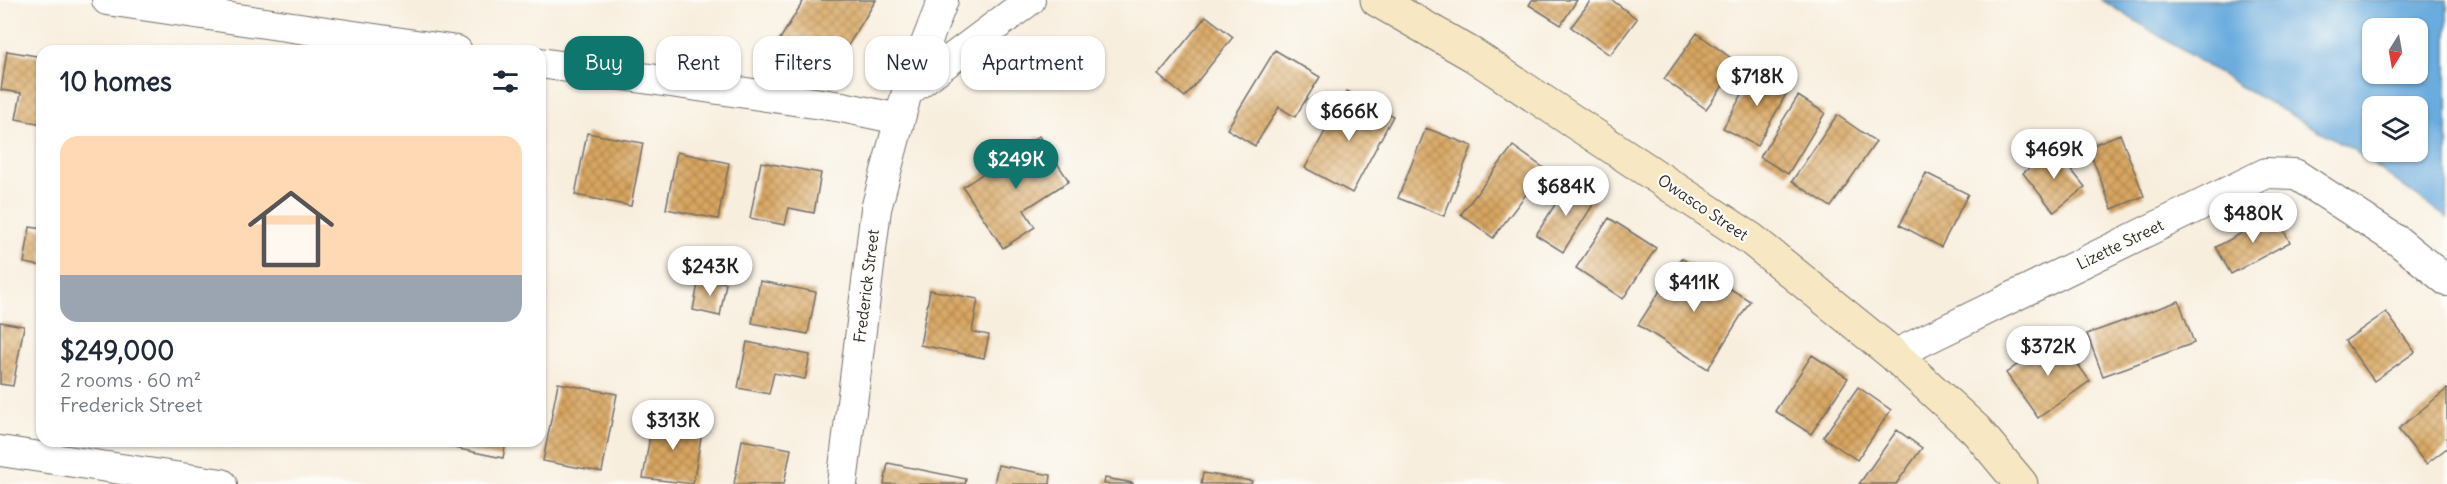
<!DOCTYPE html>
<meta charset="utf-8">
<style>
:root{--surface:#fff;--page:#f6f6f7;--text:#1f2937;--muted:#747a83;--line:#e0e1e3;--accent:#0f766e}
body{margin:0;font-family:Delius,sans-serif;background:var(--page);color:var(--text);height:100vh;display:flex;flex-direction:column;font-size:22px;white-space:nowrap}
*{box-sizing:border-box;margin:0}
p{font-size:20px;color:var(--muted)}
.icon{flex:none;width:33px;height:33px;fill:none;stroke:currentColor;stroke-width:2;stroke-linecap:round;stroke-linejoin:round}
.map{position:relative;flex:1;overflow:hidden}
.side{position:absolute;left:36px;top:45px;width:510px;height:402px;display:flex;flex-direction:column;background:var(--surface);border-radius:18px;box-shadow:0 2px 4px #0004}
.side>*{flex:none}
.guide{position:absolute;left:564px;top:36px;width:570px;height:54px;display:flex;gap:12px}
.needle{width:39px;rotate:191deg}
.fabs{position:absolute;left:2362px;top:18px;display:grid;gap:12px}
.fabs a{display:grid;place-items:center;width:66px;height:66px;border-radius:12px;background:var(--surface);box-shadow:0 2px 4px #0004;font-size:30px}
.price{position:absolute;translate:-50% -51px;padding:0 14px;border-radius:21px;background:#fff;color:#222;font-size:20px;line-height:39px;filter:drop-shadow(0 2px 3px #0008)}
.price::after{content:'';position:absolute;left:50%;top:36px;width:18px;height:14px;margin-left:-9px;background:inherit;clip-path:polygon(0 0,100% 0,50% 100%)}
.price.selected{background:var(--accent);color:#fff}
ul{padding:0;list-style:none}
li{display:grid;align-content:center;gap:12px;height:318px;padding:0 24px}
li+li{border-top:2px solid var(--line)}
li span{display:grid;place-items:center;height:186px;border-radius:18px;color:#555}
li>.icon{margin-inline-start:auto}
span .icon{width:108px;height:108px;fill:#fffc;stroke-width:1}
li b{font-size:26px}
h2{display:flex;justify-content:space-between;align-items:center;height:72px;padding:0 24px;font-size:26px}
.chip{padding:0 21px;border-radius:18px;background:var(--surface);box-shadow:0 2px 4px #0004;font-size:21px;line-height:54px}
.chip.selected{background:var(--accent);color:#fff}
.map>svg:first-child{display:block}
.water{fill:#6aacde;stroke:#4a6c84;stroke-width:1.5;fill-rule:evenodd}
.building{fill:url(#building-cross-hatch)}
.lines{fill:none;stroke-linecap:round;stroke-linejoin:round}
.street-casing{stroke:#736f6a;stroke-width:32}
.secondary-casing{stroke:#736f6a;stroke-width:35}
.street{stroke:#fff;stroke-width:30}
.secondary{stroke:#f7e8c3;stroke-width:33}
.labels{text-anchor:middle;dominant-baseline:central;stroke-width:4.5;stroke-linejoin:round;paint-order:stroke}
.street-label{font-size:16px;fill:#2b2b2b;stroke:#fdfcf7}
</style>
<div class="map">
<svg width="2447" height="484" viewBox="0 0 2447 484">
<defs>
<pattern id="building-cross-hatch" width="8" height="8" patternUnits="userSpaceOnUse" patternTransform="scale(1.5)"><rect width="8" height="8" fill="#d8a661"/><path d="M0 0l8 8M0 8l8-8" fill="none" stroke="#af8750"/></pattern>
</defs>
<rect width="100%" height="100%" fill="#fdfcf7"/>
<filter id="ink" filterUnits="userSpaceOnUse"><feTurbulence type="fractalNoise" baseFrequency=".0167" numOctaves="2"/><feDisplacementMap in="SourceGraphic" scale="12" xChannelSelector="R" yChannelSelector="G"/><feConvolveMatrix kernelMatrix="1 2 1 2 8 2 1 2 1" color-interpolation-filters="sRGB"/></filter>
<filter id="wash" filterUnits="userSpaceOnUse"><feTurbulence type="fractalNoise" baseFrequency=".008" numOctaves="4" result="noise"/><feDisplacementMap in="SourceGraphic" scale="24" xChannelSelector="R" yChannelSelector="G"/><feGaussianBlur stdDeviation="1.35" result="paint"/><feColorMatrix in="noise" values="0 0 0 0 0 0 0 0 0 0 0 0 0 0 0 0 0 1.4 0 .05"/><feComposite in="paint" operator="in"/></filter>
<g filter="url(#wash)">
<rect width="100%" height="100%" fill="#f8eede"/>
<path class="water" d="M2102 0H2447V218L2349 147 2241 87ZM2373 28H2418V74H2373ZM2373 106H2418V152H2373Z"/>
<g id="blocks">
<path class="building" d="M804 0H876L832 72 780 39Z
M1532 0H1577L1561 25 1529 5Z
M1591 0H1612L1637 19 1610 55 1571 27Z
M1206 16 1233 37 1185 97 1158 75Z
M1697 33 1739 64 1706 109 1664 79Z
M1275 50 1320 77 1295 117 1279 107 1255 146 1227 129Z
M7 51 42 57V124L16 119 21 93 1 90Z
M1757 68 1790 87 1757 146 1723 128Z
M1347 91 1393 116 1352 193 1305 168Z
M1798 96 1825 113 1788 174 1760 157Z
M1837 115 1876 142 1831 207 1792 181Z
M1426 128 1472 146 1444 216 1398 198Z
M587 133 643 143 631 206 575 195Z
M2120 134 2144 196 2112 209 2088 147Z
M1039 136 1069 181 1024 210 1035 227 1003 248 963 187Z
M1513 146 1545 169 1493 238 1461 214Z
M2054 148 2085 187 2054 212 2023 173Z
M677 152 729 163 718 219 666 209Z
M761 162 821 173 814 213 789 208 785 225 750 218Z
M1926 173 1968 194 1941 247 1900 225Z
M1569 182 1596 200 1563 252 1536 235Z
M2275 215 2290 242 2231 274 2216 247Z
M1609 218 1656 248 1623 299 1576 268Z
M30 227 42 229V266L24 263Z
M1681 258 1750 301 1708 369 1638 325Z
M699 278 726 283 720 316 693 310Z
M760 281 816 292 808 334 752 323Z
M930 290 978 299 972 332 989 335 984 358 920 345Z
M2179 301 2194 343 2103 376 2087 334Z
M2386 312 2415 352 2374 381 2345 341Z
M0 322 24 326 13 386 0 384Z
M2057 336 2090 381 2038 418 2006 373Z
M747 342 810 355 805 379 774 373 769 394 738 388Z
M1812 355 1848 378 1811 434 1775 411Z
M558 383 617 394 602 472 543 461Z
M1858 387 1891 410 1857 460 1823 437Z
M2447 389V448L2426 464 2398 429Z
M653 417 703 426 693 484 643 478Z
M1897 430 1922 448 1896 484H1859Z
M742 440 791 449 784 484H734Z
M450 441H506L503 458 449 447Z
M888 463 966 479 965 484H884Z
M998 465 1051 475 1050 484H994Z
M1203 473 1252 481 1251 484H1201Z
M1105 478 1133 483V484H1104Z"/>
</g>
</g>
<g filter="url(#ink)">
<use href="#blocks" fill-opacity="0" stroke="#736f6a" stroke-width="1.5"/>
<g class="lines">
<g class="street-casing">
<path id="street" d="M107 0 457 51
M540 63 842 107 899 119
M907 92 1030 0
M1894 355 2266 173 2295 174 2398 241 2447 281
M0 451 222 484
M842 484 876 209 907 92 943 0"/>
</g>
<g class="secondary-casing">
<path id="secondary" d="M1377 0 1473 55 1751 239 1894 355 1976 430 2021 484"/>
</g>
<use href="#street" class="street"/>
<use href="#secondary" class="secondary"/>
</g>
</g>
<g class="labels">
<g class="street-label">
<text transform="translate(1703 207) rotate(34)">Owasco Street</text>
<text transform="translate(2120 244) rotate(-26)">Lizette Street</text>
<text transform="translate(866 286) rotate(-83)">Frederick Street</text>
</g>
</g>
</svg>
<div class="fabs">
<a><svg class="needle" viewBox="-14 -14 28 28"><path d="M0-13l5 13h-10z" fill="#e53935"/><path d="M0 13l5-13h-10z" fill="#747a83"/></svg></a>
<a><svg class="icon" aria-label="layers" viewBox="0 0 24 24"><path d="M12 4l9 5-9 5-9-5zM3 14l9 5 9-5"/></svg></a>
</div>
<b class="price" style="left:1757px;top:107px">$718K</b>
<b class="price" style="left:1349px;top:142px">$666K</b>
<b class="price" style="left:2054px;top:180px">$469K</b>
<b class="price selected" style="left:1016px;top:190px">$249K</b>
<b class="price" style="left:1566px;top:217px">$684K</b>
<b class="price" style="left:2253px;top:244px">$480K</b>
<b class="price" style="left:710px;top:297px">$243K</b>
<b class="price" style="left:1694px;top:313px">$411K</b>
<b class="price" style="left:2048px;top:377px">$372K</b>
<b class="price" style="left:673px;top:451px">$313K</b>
<div class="guide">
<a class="chip selected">Buy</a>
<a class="chip">Rent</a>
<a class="chip">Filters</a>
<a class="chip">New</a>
<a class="chip">Apartment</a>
</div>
<section class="side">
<h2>10 homes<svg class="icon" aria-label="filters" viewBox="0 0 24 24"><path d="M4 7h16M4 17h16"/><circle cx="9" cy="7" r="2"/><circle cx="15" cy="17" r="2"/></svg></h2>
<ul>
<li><span style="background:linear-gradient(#ffd9b3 75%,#9aa5b1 0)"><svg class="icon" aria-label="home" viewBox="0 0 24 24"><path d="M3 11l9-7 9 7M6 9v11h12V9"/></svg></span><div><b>$249,000</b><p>2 rooms · 60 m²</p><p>Frederick Street</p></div></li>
</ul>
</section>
</div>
